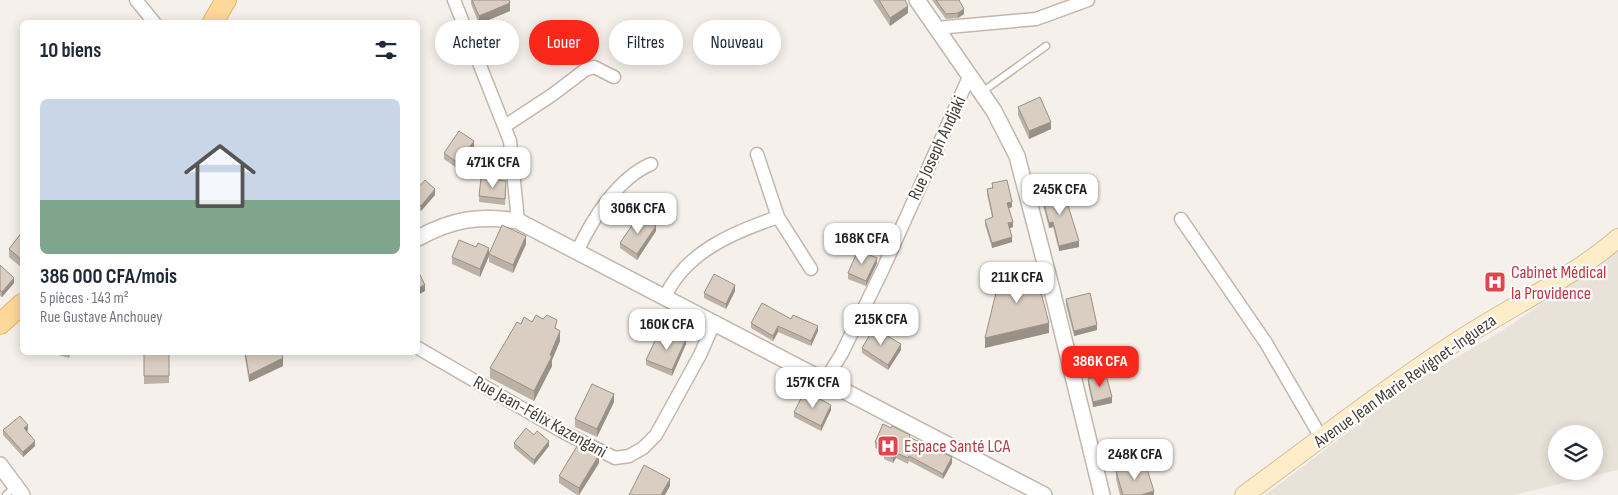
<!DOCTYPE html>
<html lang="fr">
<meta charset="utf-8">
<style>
:root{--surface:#fff;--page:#f2f2f3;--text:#1f2937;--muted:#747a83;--line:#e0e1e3;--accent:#fa271b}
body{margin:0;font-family:"Sofia Sans Condensed",sans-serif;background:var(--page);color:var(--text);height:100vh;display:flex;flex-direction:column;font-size:19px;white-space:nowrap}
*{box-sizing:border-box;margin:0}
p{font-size:16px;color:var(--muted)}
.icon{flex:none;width:28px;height:28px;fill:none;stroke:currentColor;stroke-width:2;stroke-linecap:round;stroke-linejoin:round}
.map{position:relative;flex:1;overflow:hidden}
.sheet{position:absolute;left:20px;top:20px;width:400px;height:335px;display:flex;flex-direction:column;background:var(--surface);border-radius:8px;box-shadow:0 2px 12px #0003}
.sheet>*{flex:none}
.banner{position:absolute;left:435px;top:20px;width:475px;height:45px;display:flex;gap:10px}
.buttons{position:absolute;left:1548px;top:425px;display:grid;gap:10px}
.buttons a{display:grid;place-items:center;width:55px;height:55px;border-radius:50%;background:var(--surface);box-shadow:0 2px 12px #0003;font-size:25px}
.price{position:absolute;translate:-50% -42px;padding:0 11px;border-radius:10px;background:#fff;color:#222;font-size:16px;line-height:32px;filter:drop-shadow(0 1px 2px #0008)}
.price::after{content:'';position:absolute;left:50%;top:30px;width:15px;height:11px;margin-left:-8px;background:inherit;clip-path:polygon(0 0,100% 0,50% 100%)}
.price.current{background:var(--accent);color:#fff}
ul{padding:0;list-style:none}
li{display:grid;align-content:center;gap:10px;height:265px;padding:0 20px}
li+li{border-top:1px solid var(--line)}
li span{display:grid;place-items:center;height:155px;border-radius:8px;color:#555}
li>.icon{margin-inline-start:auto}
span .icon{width:90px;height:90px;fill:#fffc;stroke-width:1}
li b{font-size:21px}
h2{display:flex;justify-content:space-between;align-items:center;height:60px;padding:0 20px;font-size:21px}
.tag{padding:0 18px;border-radius:22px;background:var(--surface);box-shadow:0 2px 12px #0003;font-size:18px;line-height:45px}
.tag.current{background:var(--accent);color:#fff}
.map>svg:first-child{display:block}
.residential{fill:#e9e2d8;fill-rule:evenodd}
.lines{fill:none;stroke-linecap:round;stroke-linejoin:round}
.service-casing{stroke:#c1b7ac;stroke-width:9}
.minor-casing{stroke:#c1b7ac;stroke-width:15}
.tertiary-casing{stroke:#c1b7ac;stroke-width:18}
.secondary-casing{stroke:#d5bf9a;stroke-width:20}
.primary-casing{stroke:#e5b368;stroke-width:22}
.service{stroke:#fff;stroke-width:6}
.minor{stroke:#fff;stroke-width:12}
.tertiary{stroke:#fff;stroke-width:15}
.secondary{stroke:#ffedca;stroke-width:18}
.primary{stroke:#fed899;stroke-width:20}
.wall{fill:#bbb1a7}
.shaded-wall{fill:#999088}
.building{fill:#dacec2;stroke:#999088}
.labels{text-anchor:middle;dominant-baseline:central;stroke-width:4.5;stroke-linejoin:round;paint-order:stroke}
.street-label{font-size:18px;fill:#494138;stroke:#fff}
.health-label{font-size:18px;fill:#be3a42;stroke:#fff;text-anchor:start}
</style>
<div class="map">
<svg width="1618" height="495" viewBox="0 0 1618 495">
<rect width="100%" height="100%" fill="#f5f0ea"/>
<path class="residential" d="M1618 250V470L1513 495H1265L1416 381 1500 332 1604 262ZM1556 434H1594V471H1556Z"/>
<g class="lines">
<g class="service-casing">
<path id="service" d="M982 92 1046 46
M6 495 15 486"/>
</g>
<g class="minor-casing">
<path id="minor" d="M136 0 154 22
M454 0 510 141 518 221
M937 28 1036 19 1088 0
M505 126 552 95 585 70 594 67 614 77
M757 154 778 217
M1181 219 1266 343 1322 439
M577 252C592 219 618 178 651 164
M665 297C685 252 734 232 778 217L811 269
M418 348 563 432 615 458 629 456 643 448 656 435 700 355 714 323
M825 381 842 353 883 269 969 77"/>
</g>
<g class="tertiary-casing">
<path id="tertiary" d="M917 0 994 111 1017 156 1051 286 1102 495
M418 238C453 219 478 215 518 221L1044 495
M0 465 22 495"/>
</g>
<g class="secondary-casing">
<path id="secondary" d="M1244 495C1313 445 1381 391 1453 344 1507 308 1568 281 1618 238"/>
</g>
<g class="primary-casing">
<path id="primary" d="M213 22 226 0
M0 324 22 304"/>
</g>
<use href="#service" class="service"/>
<use href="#minor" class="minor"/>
<use href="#tertiary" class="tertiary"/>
<use href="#secondary" class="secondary"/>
<use href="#primary" class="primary"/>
</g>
<path class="wall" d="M471 0H509L510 11 479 24 471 4Z
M873 0H905L908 13 890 26Z
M932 0H959L964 14 958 18 946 19Z
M1018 107 1051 129 1029 139 1018 115Z
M474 146 458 169 444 159V153Z
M992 183 1012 207 1009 208 1013 227 1010 228 1012 242 992 248 985 225V220L992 217 987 194V189L992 188Z
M506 186 505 205 479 202V196Z
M418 188 435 195 421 211 418 208Z
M1041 192 1079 247 1059 251 1053 227 1049 228 1041 197Z
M656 231 637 260 620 248V243Z
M22 232V268L9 257V249Z
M526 244 513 273 489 262V254Z
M489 256 480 277 452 264V257Z
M877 263 866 286 848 279V273Z
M0 265 14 283 2 297 0 296Z
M735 291 726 309 704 298V293Z
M1066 299 1097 330 1074 336 1066 305Z
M543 319 557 329 560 341 552 360V366L534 401 490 378V368L521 324Z
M791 319 818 331 811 346 778 332 773 341 751 328V323Z
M663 342 686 344 672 376 646 365V360Z
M862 348 901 350 888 370 862 353Z
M48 352H71L69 358Z
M144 352H169V383L144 384Z
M244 352H281L283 366 249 382Z
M1088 379 1112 403 1093 407 1088 384Z
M614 402 597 437 575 427V419Z
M831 410 821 431 794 417V412Z
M3 430H28L27 431 35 446 23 457 3 435Z
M910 438 952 463 943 479 909 461 908 464 896 458 893 463 884 459V452L875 448V442Z
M514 443 549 446 534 465 514 448Z
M599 463 579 495H577L559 483V476Z
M1116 471 1154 495H1120L1116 479Z"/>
<path class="shaded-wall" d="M510 3V11L479 24V16Z
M908 6V13L890 26V18Z
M964 9V14L958 18V13Z
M1051 122V129L1029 139V131Z
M474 141V146L458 169V163Z
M435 189V195L421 211V206Z
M1012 202V207L1007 209V203Z
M1013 222V227L1008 229V223Z
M1053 222V227L1049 228V223Z
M656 226V231L637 260V254Z
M526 236V244L513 273V265Z
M1012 237V242L992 248V243Z
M1079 241V247L1059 251V246Z
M489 248V256L480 277V269Z
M877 258V263L866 286V281Z
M14 278V283L2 297V292Z
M425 285V291L418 295V288Z
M735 285V291L726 309V304Z
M1049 323V333L985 348V338Z
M1097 325V330L1074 336V331Z
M778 326V332L773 341V336Z
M818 326V331L811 346V341Z
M560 331V341L552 360V366L534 401V391Z
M686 339V344L672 376V370Z
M901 344V350L888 370V365Z
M283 358V366L249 382V375Z
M614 394V402L597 437V429Z
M1112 397V403L1093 407V402Z
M831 405V410L821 431V426Z
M28 425V430L24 434V428Z
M35 441V446L23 457V452Z
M549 441V446L534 465V460Z
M896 453V458L893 463V458Z
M599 455V463L579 495V488Z
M952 457V463L943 479V474Z
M670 479V486L665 495H661Z
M1154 491V495H1141Z"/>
<path class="building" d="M472 0H509L510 3 479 16Z
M879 0H905L908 6 890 18Z
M936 0H959L964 9 958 13 946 14Z
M1040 97 1051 122 1029 131 1018 107Z
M459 131 474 141 458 163 444 153Z
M481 178 506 181 505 199 479 196Z
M425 180 435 189 421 206 418 203V188Z
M1007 180 1012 202 1007 203 1013 222 1008 223 1012 237 992 243 985 220 993 217 987 189 993 188 992 183Z
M1062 186 1079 241 1059 246 1053 222 1049 223 1041 192Z
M639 215 656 226 637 254 620 243Z
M502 225 526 236 513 265 489 254Z
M22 232V260L9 249Z
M459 240 476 247 478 243 489 248 480 269 452 257Z
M858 250 877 258 866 281 848 273Z
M0 265 14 278 2 292 0 290Z
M1034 266 1049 323 985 338 1000 276Z
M418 271 425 285 418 288Z
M714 274 735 285 726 304 704 293Z
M1090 293 1097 325 1074 331 1066 299Z
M762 303 791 319 793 315 818 326 811 341 778 326 773 336 751 323Z
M536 315 543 319 547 315 557 320 555 328 560 331 550 355 552 356 534 391 490 368 517 322 521 324 524 317 532 322Z
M874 328 901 344 888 365 862 348Z
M669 331 686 339 672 370 646 360 656 339 663 342Z
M144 352H169V376H144Z
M245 352H281L283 358 249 375Z
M1106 375 1112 397 1093 402 1088 379Z
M592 384 614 394 597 429 575 419Z
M805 391 831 405 821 426 794 412Z
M20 416 28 425 24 428 35 441 23 452 3 430Z
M883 424 891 428 892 426 910 435 909 437 952 457 943 474 909 456 908 458 896 453 893 458 884 453 886 448 875 442Z
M526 428 534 435 537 431 549 441 534 460 514 443Z
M579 443 599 455 579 488 559 476Z
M1145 463 1154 491 1141 495H1123L1116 471Z
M644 465 670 479 661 495H629Z"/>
<defs>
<g id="hospital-square" transform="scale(1.125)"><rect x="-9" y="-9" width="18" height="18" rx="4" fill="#e0444e" stroke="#fff"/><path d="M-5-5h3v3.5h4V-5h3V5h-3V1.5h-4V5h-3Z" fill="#fff"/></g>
</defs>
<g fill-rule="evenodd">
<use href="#hospital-square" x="1495" y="282"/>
<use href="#hospital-square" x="888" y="446"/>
</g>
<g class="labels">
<g class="street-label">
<text transform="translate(937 148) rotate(-65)">Rue Joseph Andjaki</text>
<text transform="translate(1405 381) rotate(-35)">Avenue Jean Marie Revignet-Ingueza</text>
<text transform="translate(540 417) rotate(29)">Rue Jean-Félix Kazengani</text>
</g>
<g class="health-label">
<text x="1511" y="272">Cabinet Médical<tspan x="1511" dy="21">la Providence</tspan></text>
<text x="904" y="446">Espace Santé LCA</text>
</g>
</g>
</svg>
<div class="buttons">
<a><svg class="icon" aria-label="layers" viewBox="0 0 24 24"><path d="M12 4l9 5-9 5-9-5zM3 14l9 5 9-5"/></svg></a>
</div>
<b class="price" style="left:493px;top:189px">471K CFA</b>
<b class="price" style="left:1060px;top:216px">245K CFA</b>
<b class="price" style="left:638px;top:235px">306K CFA</b>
<b class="price" style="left:862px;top:265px">168K CFA</b>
<b class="price" style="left:1017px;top:304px">211K CFA</b>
<b class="price" style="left:881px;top:346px">215K CFA</b>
<b class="price" style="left:667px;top:351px">160K CFA</b>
<b class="price current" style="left:1100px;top:388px">386K CFA</b>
<b class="price" style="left:813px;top:409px">157K CFA</b>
<b class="price" style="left:1135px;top:481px">248K CFA</b>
<div class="banner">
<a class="tag">Acheter</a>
<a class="tag current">Louer</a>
<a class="tag">Filtres</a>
<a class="tag">Nouveau</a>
</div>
<section class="sheet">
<h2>10 biens<svg class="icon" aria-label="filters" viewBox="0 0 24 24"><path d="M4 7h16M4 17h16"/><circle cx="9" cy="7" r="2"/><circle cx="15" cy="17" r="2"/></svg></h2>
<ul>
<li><span style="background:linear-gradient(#c9d6e8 65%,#7fa58c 0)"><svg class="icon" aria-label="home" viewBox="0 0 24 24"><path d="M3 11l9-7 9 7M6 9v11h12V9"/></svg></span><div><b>386 000 CFA/mois</b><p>5 pièces · 143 m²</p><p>Rue Gustave Anchouey</p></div></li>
</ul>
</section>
</div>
